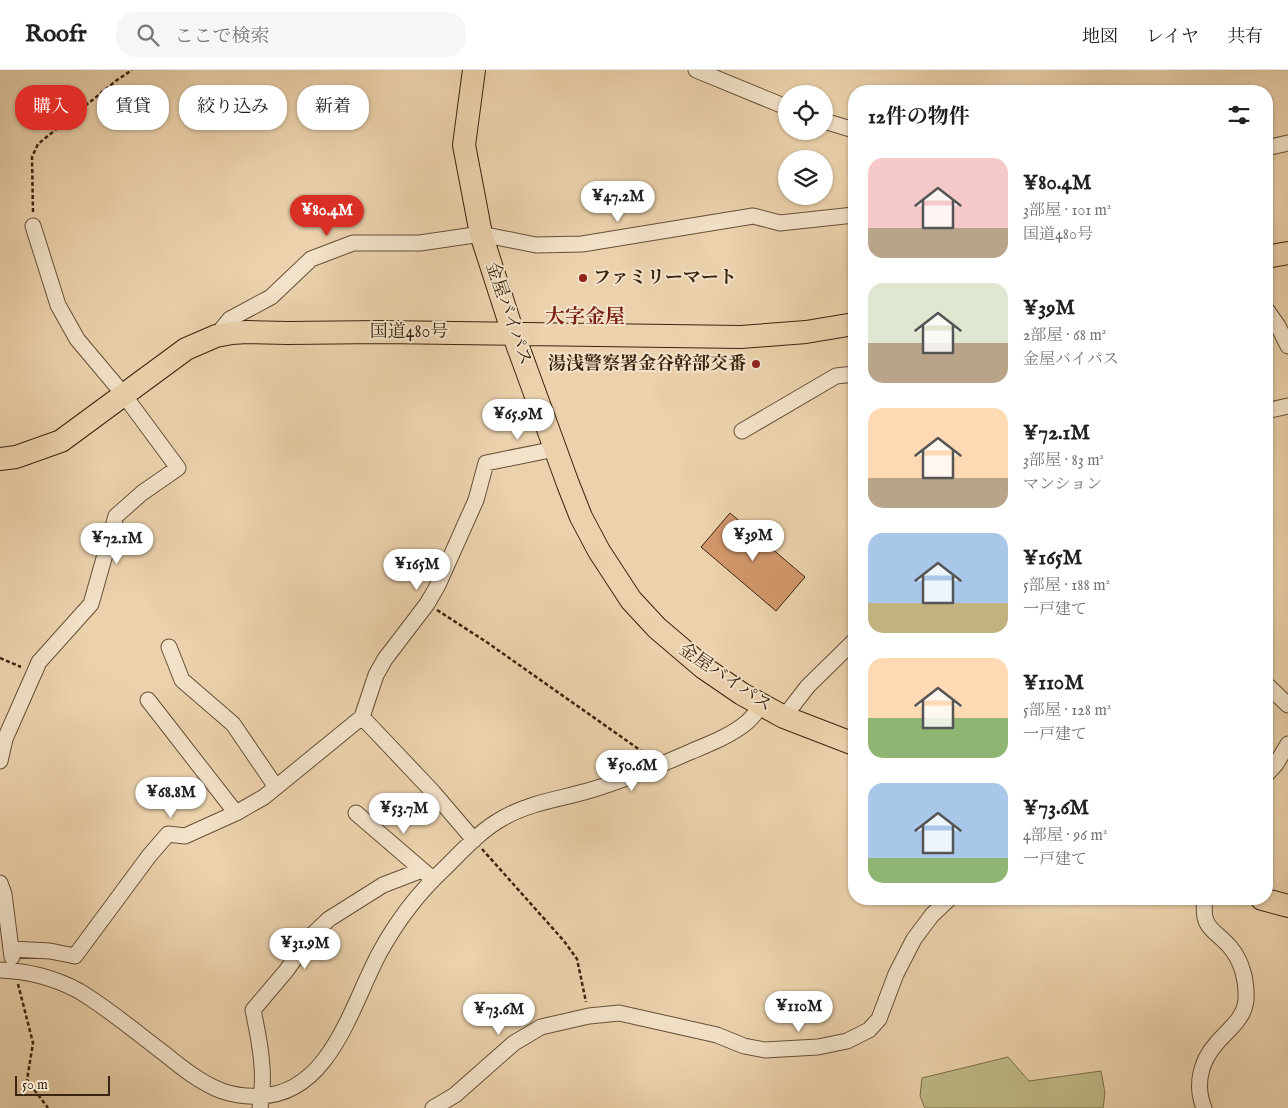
<!DOCTYPE html>
<html lang="ja">
<meta charset="utf-8">
<style>
:root{--surface:#fff;--page:#f6f6f6;--text:#222;--muted:#767676;--line:#e0e0e0;--accent:#d93025}
body{margin:0;font-family:"IM FELL English","Noto Serif JP",serif;background:var(--page);color:var(--text);height:100vh;display:flex;flex-direction:column;font-size:19px;white-space:nowrap}
*{box-sizing:border-box;margin:0}
p{font-size:16px;color:var(--muted)}
.icon{flex:none;width:28px;height:28px;fill:none;stroke:currentColor;stroke-width:2;stroke-linecap:round;stroke-linejoin:round}
.map{position:relative;flex:1;overflow:hidden}
.side{position:absolute;left:848px;top:15px;width:425px;height:820px;display:flex;flex-direction:column;background:var(--surface);border-radius:20px;box-shadow:0 1px 4px #0004}
.side>*{flex:none}
.guide{position:absolute;left:15px;top:15px;width:475px;height:45px;display:flex;gap:10px}
.fabs{position:absolute;left:778px;top:15px;display:grid;gap:10px}
.fabs a{display:grid;place-items:center;width:55px;height:55px;border-radius:50%;background:var(--surface);box-shadow:0 1px 4px #0004;font-size:25px}
.scale{position:absolute;left:15px;bottom:12px;width:95px;box-sizing:border-box;padding-left:5px;border:2px solid #3a240f;border-top:0;font-size:14px;line-height:18px;white-space:nowrap;color:#3a240f;-webkit-text-stroke:4px #f2e2c9;paint-order:stroke}
.price{position:absolute;translate:-50% -42px;padding:0 11px;border-radius:18px;background:#fff;color:#222;font-size:16px;line-height:32px;filter:drop-shadow(0 1px 2px #0008)}
.price::after{content:'';position:absolute;left:50%;top:30px;width:15px;height:11px;margin-left:-8px;background:inherit;clip-path:polygon(0 0,100% 0,50% 100%)}
.price.current{background:var(--accent);color:#fff}
ul{padding:0;list-style:none}
li{display:flex;align-items:center;gap:15px;height:125px;padding:0 20px}
li span{display:grid;place-items:center;flex:none;width:140px;height:100px;border-radius:15px;color:#555}
li>.icon{margin-inline-start:auto}
span .icon{width:60px;height:60px;fill:#fffc;stroke-width:1}
li b{font-size:21px}
h2{display:flex;justify-content:space-between;align-items:center;height:60px;padding:0 20px;font-size:21px}
.tag{padding:0 18px;border-radius:20px;background:var(--surface);box-shadow:0 1px 4px #0004;font-size:18px;line-height:45px}
.tag.current{background:var(--accent);color:#fff}
header{display:flex;align-items:center;gap:30px;box-sizing:border-box;height:70px;padding:0 25px;background:var(--surface);border-bottom:1px solid var(--line)}
header strong{font-size:24px}
nav{display:flex;gap:28px;margin-inline-start:auto;font-size:18px}
.search{width:350px;height:45px;background:var(--page);display:flex;align-items:center;gap:12px;box-sizing:border-box;padding:0 18px;border-radius:20px;color:var(--muted);font-size:19px}
.map>svg:first-child{display:block}
.green{fill:#beba85;stroke:#7c6f4a}
.building{fill:#d2976b;stroke:#3a240f}
.lines{fill:none;stroke-linecap:round;stroke-linejoin:round}
.minor-casing{stroke:#665036;stroke-width:17}
.highway-casing{stroke:#3a240f;stroke-width:24}
.path{stroke:#3a240f;stroke-width:2.5;stroke-dasharray:4 2.5;stroke-linecap:butt}
.minor{stroke:#f2e2c9;stroke-width:15}
.highway{stroke:#ebd2ac;stroke-width:22}
.poi-dot{fill:#8f2418;stroke:#f2e2c9;stroke-width:2}
.labels{text-anchor:middle;dominant-baseline:central;stroke-width:4;stroke-linejoin:round;paint-order:stroke}
.poi-label{font-size:18px;font-weight:bold;fill:#3a240f;stroke:#f2e2c9;text-anchor:start}
.street-label{font-size:18px;fill:#3a240f;stroke:#f2e2c9}
.quarter-label{font-size:20px;font-weight:bold;fill:#7a1f14;stroke:#f2e2c9}
</style>
<header>
<strong>Roofr</strong>
<div class="search"><svg class="icon" aria-label="search" viewBox="0 0 24 24"><circle cx="10" cy="10" r="6"/><path d="M15 15l6 6"/></svg>ここで検索</div>
<nav><a>地図</a><a>レイヤ</a><a>共有</a></nav>
</header>
<div class="map">
<svg width="1288" height="1038" viewBox="0 0 1288 1038">
<rect width="100%" height="100%" fill="#ebd2ac"/>
<filter id="stains"><feTurbulence type="fractalNoise" baseFrequency=".004" numOctaves="4"/><feColorMatrix values="0 0 0 0 .2 0 0 0 0 .09 0 0 0 0 .02 0 0 0 .5 -.17"/></filter>
<radialGradient id="worn" r=".72"><stop offset=".6" stop-color="#630" stop-opacity="0"/><stop offset="1" stop-color="#630" stop-opacity=".3"/></radialGradient>
<path class="green" d="M1008 987 1029 1011 1101 1001 1105 1023 1103 1038H925L920 1026 922 1008Z"/>
<path class="building" d="M730 443 805 507 776 541 701 477Z"/>
<g class="lines">
<g class="minor-casing">
<path id="minor" d="M696 0 786 37
M824 51 854 60
M1266 78 1288 73
M1266 239 1278 256 1288 276
M216 266 230 249 271 227 311 189 353 173H420L481 164 536 175 582 174 753 146 780 153 854 145
M1266 341 1288 336
M742 361 836 306 854 304
M169 577 182 610 233 654 276 717
M1266 614 1288 635
M148 630 236 743
M362 647 433 722 474 770
M784 647 808 616 854 571
M0 691 5 669 39 592 91 534 116 446 142 423 178 398 124 325 77 269 58 235 33 156
M1266 705 1276 694 1288 674
M356 743 428 805
M0 813 4 824 12 887
M11 879 50 881 75 886 149 786 168 764 185 766 236 743 264 727 362 647 376 605 385 589 427 534 438 515 476 430 486 393 555 379
M0 900C27 901 55 908 79 921 109 939 137 963 165 984 182 998 201 1013 222 1021 234 1025 247 1027 260 1026 331 1024 352 933 380 882 397 851 419 822 445 798 463 780 481 760 503 748 531 732 561 729 591 720 625 710 658 696 690 682 709 674 730 666 746 653 752 648 757 641 762 635
M260 1038C266 1004 260 973 253 940L286 901 311 866 329 849 383 815 422 800
M433 1038 455 1025 514 973 541 957 589 946 619 943 717 965 744 976 765 980 818 977 847 971 869 960 879 949 896 904 914 869 932 845 949 829
M1204 1038C1195 1016 1200 992 1216 974 1227 960 1244 950 1246 930 1247 911 1242 891 1230 877 1213 858 1201 859 1205 829"/>
</g>
<g class="highway-casing">
<path id="highway" d="M474 0 464 75 481 164 513 263 568 414 581 447 599 481 631 530 657 558 704 598 742 624 784 647 854 674
M1266 187 1288 183
M0 389 16 387 61 371 186 279 216 266 232 263 247 262 288 263 382 262 741 267 806 262 854 254
M1262 829 1288 836"/>
</g>
<path class="path" d="M33 142 32 87 38 74 117 10 132 0
M437 540 488 573 647 685
M0 588 21 597
M482 779 564 871 577 889 586 932
M18 914 33 973 27 1010 48 1038"/>
<use href="#minor" class="minor"/>
<use href="#highway" class="highway"/>
</g>
<g class="poi-dot">
<circle cx="583" cy="208" r="5"/>
<circle cx="756" cy="294" r="5"/>
</g>
<g class="labels">
<g class="poi-label">
<text x="593" y="208">ファミリーマート</text>
<text x="746" y="294" text-anchor="end">湯浅警察署金谷幹部交番</text>
</g>
<g class="street-label">
<text transform="translate(508 244) rotate(71)">金屋バイパス</text>
<text x="409" y="262">国道480号</text>
<text transform="translate(725 608) rotate(34)">金屋バイパス</text>
</g>
<g class="quarter-label">
<text x="585" y="247">大字金屋</text>
</g>
</g>
<rect width="100%" height="100%" filter="url(#stains)"/>
<rect width="100%" height="100%" fill="url(#worn)"/>
</svg>
<div class="fabs">
<a><svg class="icon" aria-label="locate" viewBox="0 0 24 24"><circle cx="12" cy="12" r="6"/><path d="M12 2v4M12 18v4M2 12h4M18 12h4"/></svg></a>
<a><svg class="icon" aria-label="layers" viewBox="0 0 24 24"><path d="M12 4l9 5-9 5-9-5zM3 14l9 5 9-5"/></svg></a>
</div>
<div class="scale">50 m</div>
<b class="price" style="left:618px;top:153px">¥47.2M</b>
<b class="price current" style="left:327px;top:167px">¥80.4M</b>
<b class="price" style="left:518px;top:371px">¥65.9M</b>
<b class="price" style="left:753px;top:492px">¥39M</b>
<b class="price" style="left:117px;top:495px">¥72.1M</b>
<b class="price" style="left:417px;top:521px">¥165M</b>
<b class="price" style="left:632px;top:722px">¥50.6M</b>
<b class="price" style="left:171px;top:749px">¥68.8M</b>
<b class="price" style="left:404px;top:765px">¥53.7M</b>
<b class="price" style="left:305px;top:900px">¥31.9M</b>
<b class="price" style="left:799px;top:963px">¥110M</b>
<b class="price" style="left:499px;top:966px">¥73.6M</b>
<div class="guide">
<a class="tag current">購入</a>
<a class="tag">賃貸</a>
<a class="tag">絞り込み</a>
<a class="tag">新着</a>
</div>
<section class="side">
<h2>12件の物件<svg class="icon" aria-label="filters" viewBox="0 0 24 24"><path d="M4 7h16M4 17h16"/><circle cx="9" cy="7" r="2"/><circle cx="15" cy="17" r="2"/></svg></h2>
<ul>
<li><span style="background:linear-gradient(#f6c9c9 70%,#b9a48a 0)"><svg class="icon" aria-label="home" viewBox="0 0 24 24"><path d="M3 11l9-7 9 7M6 9v11h12V9"/></svg></span><div><b>¥80.4M</b><p>3部屋 · 101 m²</p><p>国道480号</p></div></li>
<li><span style="background:linear-gradient(#dfe7d0 60%,#b9a48a 0)"><svg class="icon" aria-label="home" viewBox="0 0 24 24"><path d="M3 11l9-7 9 7M6 9v11h12V9"/></svg></span><div><b>¥39M</b><p>2部屋 · 68 m²</p><p>金屋バイパス</p></div></li>
<li><span style="background:linear-gradient(#ffd9b3 70%,#b9a48a 0)"><svg class="icon" aria-label="home" viewBox="0 0 24 24"><path d="M3 11l9-7 9 7M6 9v11h12V9"/></svg></span><div><b>¥72.1M</b><p>3部屋 · 83 m²</p><p>マンション</p></div></li>
<li><span style="background:linear-gradient(#a9c7e8 70%,#c2b280 0)"><svg class="icon" aria-label="home" viewBox="0 0 24 24"><path d="M3 11l9-7 9 7M6 9v11h12V9"/></svg></span><div><b>¥165M</b><p>5部屋 · 188 m²</p><p>一戸建て</p></div></li>
<li><span style="background:linear-gradient(#ffd9b3 60%,#8fb573 0)"><svg class="icon" aria-label="home" viewBox="0 0 24 24"><path d="M3 11l9-7 9 7M6 9v11h12V9"/></svg></span><div><b>¥110M</b><p>5部屋 · 128 m²</p><p>一戸建て</p></div></li>
<li><span style="background:linear-gradient(#a9c7e8 75%,#8fb573 0)"><svg class="icon" aria-label="home" viewBox="0 0 24 24"><path d="M3 11l9-7 9 7M6 9v11h12V9"/></svg></span><div><b>¥73.6M</b><p>4部屋 · 96 m²</p><p>一戸建て</p></div></li>
</ul>
</section>
</div>
